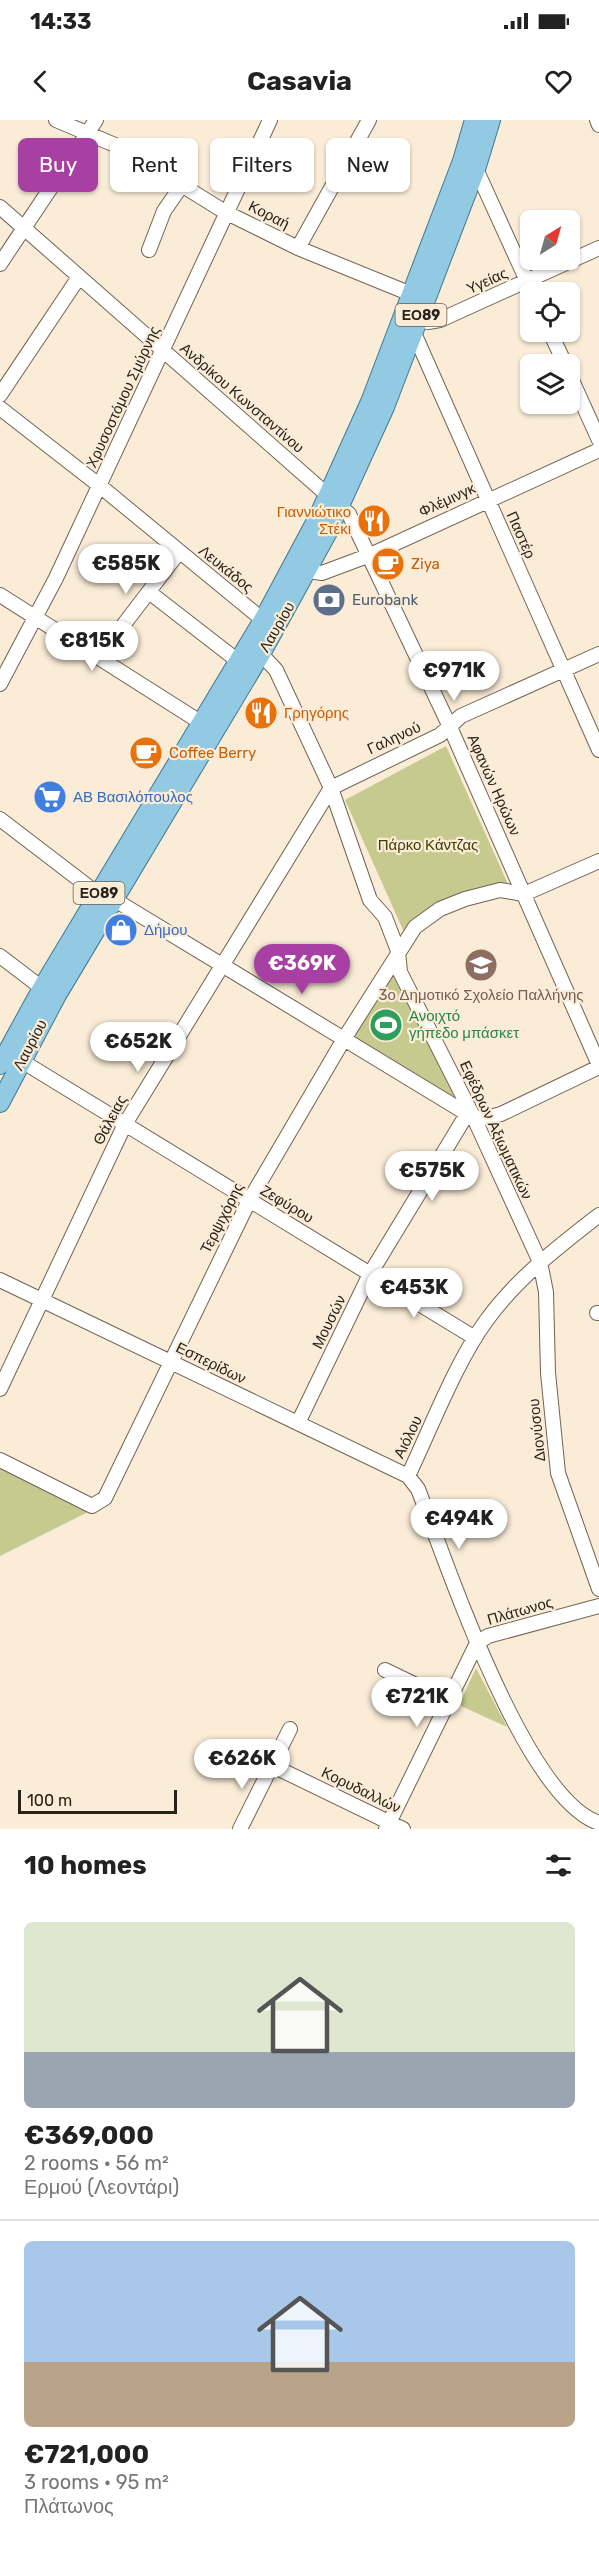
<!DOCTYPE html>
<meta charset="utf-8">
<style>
:root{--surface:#fff;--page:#f2f2f2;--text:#222;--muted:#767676;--line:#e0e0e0;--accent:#a83fa2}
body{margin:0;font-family:Rubik,sans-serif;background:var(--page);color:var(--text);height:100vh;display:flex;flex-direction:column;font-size:22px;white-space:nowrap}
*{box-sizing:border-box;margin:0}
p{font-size:20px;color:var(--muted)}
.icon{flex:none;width:33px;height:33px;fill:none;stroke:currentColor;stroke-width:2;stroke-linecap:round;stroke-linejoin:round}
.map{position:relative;height:1709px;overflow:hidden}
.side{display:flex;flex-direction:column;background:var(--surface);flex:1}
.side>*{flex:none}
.top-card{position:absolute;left:18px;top:18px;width:564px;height:54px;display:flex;gap:12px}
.needle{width:39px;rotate:37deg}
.controls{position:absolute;left:520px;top:90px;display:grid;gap:12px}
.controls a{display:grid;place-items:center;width:60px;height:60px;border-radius:9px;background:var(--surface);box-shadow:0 2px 4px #0004;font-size:30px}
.scale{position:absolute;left:18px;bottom:15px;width:159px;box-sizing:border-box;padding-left:6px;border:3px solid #27221a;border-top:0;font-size:16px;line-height:21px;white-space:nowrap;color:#27221a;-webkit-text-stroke:4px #faecd7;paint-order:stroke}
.price{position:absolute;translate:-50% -51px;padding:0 14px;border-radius:21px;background:#fff;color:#222;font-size:20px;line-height:39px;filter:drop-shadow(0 2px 3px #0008)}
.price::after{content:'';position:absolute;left:50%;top:36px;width:18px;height:14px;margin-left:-9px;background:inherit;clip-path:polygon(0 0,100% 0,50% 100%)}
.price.active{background:var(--accent);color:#fff}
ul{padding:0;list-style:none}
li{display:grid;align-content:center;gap:12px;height:318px;padding:0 24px}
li+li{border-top:2px solid var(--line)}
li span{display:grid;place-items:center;height:186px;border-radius:9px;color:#555}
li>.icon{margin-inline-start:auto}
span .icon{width:108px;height:108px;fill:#fffc;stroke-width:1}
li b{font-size:26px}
h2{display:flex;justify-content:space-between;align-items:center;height:72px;padding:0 24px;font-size:26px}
.tag{padding:0 21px;border-radius:9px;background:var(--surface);box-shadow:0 2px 4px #0004;font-size:21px;line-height:54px}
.tag.active{background:var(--accent);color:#fff}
.status{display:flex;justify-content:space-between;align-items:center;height:42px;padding:0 30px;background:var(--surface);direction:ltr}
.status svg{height:16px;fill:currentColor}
header{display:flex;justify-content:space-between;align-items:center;height:78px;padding:0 24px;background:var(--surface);font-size:27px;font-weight:700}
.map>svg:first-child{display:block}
.green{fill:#c7ca8e}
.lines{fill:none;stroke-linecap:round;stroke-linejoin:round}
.minor-casing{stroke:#706452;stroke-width:16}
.major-casing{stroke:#3e7891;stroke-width:20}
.minor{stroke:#fff;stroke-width:14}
.major{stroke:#92cae3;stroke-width:18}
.labels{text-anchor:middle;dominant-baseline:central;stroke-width:4.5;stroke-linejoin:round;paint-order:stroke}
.shield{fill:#faecd7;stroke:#665f53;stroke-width:1.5}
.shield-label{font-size:14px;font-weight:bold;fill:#27221a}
.street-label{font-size:15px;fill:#27221a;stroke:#faecd7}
.food-label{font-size:15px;fill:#c56008;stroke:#faecd7;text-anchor:start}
.service-label{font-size:15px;fill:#4e5e75;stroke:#faecd7;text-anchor:start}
.shop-label{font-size:15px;fill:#366cbe;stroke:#faecd7;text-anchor:start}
.park-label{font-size:15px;fill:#3e3f01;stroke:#faecd7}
.education-label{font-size:15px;fill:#785e54;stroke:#faecd7}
.leisure-label{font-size:15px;fill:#27864d;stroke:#faecd7;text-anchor:start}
</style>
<div class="status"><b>14:33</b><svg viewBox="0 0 49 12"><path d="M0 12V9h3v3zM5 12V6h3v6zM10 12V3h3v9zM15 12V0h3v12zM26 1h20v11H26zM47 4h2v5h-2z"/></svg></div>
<header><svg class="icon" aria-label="back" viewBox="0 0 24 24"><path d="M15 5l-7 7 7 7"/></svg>Casavia<svg class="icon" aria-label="heart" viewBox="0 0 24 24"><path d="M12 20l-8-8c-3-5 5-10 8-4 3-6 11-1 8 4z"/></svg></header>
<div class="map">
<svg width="599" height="1709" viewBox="0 0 599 1709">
<rect width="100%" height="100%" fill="#faecd7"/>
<path class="green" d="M446 626 508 764 403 810 345 680Z
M400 840 456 977 423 963 351 920Z
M0 1343 92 1390 0 1436Z
M476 1548 507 1607 459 1585Z"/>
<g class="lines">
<g class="minor-casing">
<path id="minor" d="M56 0 122 28 225 92 298 128 411 174
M597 0 599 5
M476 49 532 172
M0 87 349 394 450 607 599 945
M298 128 369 0
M149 130 164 91 182 65
M0 144 96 0
M419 199 428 202 440 200 599 128
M550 212 565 244
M414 213 599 630
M570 256 599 320
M0 275 79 157
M0 288 100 366 263 500
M308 451 322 453 370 435 599 330
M149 472 238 541
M0 475 208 607
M261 534 276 550 331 668 370 780 385 797 398 831 400 852 474 998 540 1142 546 1172 548 1253 558 1353 599 1469
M99 537 179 432
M0 564 56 458 270 0
M0 699 98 774
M115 780 474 998H486L501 994 599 947
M0 836 42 868
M20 940 475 1218
M0 1160 408 1356 418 1369C447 1443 524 1678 599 1703
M597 1193H599
M0 1269 125 1004 331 668 440 615 461 596 599 534
M298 1303 370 1154 467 994
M0 1340 92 1386 105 1378 249 1081 344 919 415 807 440 789 465 779 500 770 524 774 599 741
M408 1356C431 1308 456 1242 486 1201 517 1158 558 1127 599 1095
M385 1550 447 1580
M271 1645 403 1709
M240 1709 290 1609
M386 1709 477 1523 488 1516 599 1486"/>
</g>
<g class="major-casing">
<path id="major" d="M0 945 42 868 263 500 317 399 370 282 462 41 474 0
M0 983 57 875 261 534 328 412 385 287 476 49 491 0"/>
</g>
<use href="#minor" class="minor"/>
<use href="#major" class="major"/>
</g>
<defs>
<g id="restaurant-disc" transform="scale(1.725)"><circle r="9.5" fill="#e8710a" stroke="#faecd7"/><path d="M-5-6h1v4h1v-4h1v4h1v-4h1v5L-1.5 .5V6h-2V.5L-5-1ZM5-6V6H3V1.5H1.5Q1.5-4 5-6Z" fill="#fff"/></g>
<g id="cafe-disc" transform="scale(1.725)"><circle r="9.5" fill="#e8710a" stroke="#faecd7"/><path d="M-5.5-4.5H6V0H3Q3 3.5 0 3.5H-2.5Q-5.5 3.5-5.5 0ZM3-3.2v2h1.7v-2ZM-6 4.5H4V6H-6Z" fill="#fff"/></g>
<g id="bank-disc" transform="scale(1.725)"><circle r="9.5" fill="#5c6f8a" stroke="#faecd7"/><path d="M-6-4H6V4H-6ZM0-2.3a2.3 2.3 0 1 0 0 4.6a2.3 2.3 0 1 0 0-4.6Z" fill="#fff"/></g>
<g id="supermarket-disc" transform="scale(1.725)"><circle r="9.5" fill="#3f7fe0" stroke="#faecd7"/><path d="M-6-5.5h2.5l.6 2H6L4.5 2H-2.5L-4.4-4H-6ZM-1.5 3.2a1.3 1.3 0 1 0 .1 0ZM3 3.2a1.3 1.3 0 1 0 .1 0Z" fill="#fff"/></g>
<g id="shop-disc" transform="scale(1.725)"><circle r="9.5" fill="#3f7fe0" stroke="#faecd7"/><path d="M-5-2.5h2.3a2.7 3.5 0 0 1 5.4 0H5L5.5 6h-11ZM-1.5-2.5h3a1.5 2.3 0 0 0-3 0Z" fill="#fff"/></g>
<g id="school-disc" transform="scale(1.725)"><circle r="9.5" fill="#8d6e63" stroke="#faecd7"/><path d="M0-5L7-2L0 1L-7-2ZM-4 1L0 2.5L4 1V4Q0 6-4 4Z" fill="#fff"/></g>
<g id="stadium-disc" transform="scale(1.725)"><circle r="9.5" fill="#2e9e5b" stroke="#faecd7"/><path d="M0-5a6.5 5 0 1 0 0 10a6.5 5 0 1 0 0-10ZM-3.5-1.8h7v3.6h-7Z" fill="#fff"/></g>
</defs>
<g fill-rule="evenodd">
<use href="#restaurant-disc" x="374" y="401"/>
<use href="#cafe-disc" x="388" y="444"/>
<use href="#bank-disc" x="329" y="480"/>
<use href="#restaurant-disc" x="261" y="593"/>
<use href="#cafe-disc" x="146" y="633"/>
<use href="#supermarket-disc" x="50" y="677"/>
<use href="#shop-disc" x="121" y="810"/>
<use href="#school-disc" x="481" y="845"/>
<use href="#stadium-disc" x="386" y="905"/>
</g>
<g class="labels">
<g class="shield">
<rect x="395.5" y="184" width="51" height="22" rx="4.5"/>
<rect x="73.5" y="762" width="51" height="22" rx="4.5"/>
</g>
<g class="shield-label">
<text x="421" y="195">ΕΟ89</text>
<text x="99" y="773">ΕΟ89</text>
</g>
<g class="street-label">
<text transform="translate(269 95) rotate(27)">Κοραή</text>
<text transform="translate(487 161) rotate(-24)">Υγείας</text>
<text transform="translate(123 277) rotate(-65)">Χρυσοστόμου Σμύρνης</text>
<text transform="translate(242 278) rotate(41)">Ανδρίκου Κωνσταντίνου</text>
<text transform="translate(447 380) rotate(-25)">Φλέμινγκ</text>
<text transform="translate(521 415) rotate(66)">Παστέρ</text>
<text transform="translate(226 449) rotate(39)">Λευκάδος</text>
<text transform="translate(277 507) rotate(-60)">Λαυρίου</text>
<text transform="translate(394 618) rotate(-25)">Γαληνού</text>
<text transform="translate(494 665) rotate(66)">Αφανών Ηρώων</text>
<text transform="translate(30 925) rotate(-62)">Λαυρίου</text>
<text transform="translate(110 1000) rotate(-62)">Θάλειας</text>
<text transform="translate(496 1010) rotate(65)">Εφέδρων Αξιωματικών</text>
<text transform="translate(287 1084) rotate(31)">Ζεφύρου</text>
<text transform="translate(222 1098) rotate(-63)">Τερψιχόρης</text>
<text transform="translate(329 1202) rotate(-64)">Μουσών</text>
<text transform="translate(211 1243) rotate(26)">Εσπερίδων</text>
<text transform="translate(537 1310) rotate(-96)">Διονύσου</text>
<text transform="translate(408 1317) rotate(-64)">Αιόλου</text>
<text transform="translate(520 1491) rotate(-16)">Πλάτωνος</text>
<text transform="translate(361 1670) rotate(26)">Κορυδαλλών</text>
</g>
<g class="food-label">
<text x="351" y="392" text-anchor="end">Γιαννιώτικο<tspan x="351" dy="17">Στέκι</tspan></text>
<text x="411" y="444">Ziya</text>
<text x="284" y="593">Γρηγόρης</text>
<text x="169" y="633">Coffee Berry</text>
</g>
<g class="service-label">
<text x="352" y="480">Eurobank</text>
</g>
<g class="shop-label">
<text x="73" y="677">ΑΒ Βασιλόπουλος</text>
<text x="144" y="810">Δήμου</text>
</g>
<g class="park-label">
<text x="428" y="725">Πάρκο Κάντζας</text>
</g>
<g class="education-label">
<text x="481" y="875">3ο Δημοτικό Σχολείο Παλλήνης</text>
</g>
<g class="leisure-label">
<text x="409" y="896">Ανοιχτό<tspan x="409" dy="17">γήπεδο μπάσκετ</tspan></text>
</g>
</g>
</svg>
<div class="controls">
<a><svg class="needle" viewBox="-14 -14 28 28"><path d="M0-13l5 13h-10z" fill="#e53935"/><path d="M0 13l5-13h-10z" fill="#767676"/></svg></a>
<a><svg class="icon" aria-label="locate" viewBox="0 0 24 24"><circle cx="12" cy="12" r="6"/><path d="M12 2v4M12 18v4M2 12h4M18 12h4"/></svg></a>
<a><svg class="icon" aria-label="layers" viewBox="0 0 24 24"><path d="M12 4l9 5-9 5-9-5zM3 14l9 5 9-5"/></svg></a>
</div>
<div class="scale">100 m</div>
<b class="price" style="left:126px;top:475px">€585K</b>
<b class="price" style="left:92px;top:552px">€815K</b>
<b class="price" style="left:454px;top:582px">€971K</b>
<b class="price active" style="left:302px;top:875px">€369K</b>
<b class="price" style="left:138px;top:953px">€652K</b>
<b class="price" style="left:432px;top:1082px">€575K</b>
<b class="price" style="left:414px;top:1199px">€453K</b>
<b class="price" style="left:459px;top:1430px">€494K</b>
<b class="price" style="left:417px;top:1608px">€721K</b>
<b class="price" style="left:242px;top:1670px">€626K</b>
<div class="top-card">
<a class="tag active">Buy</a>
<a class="tag">Rent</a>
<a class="tag">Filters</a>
<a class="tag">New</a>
</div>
</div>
<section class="side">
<h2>10 homes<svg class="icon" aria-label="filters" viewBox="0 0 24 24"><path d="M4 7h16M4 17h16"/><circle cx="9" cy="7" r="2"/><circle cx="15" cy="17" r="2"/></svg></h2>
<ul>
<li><span style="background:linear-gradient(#dfe7d0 70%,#9aa5b1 0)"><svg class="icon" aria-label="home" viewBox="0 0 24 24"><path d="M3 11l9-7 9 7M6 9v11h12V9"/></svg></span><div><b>€369,000</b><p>2 rooms · 56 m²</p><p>Ερμού (Λεοντάρι)</p></div></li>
<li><span style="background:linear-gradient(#a9c7e8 65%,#b9a48a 0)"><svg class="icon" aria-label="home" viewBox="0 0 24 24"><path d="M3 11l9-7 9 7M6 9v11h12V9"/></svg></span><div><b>€721,000</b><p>3 rooms · 95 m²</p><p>Πλάτωνος</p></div></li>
</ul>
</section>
